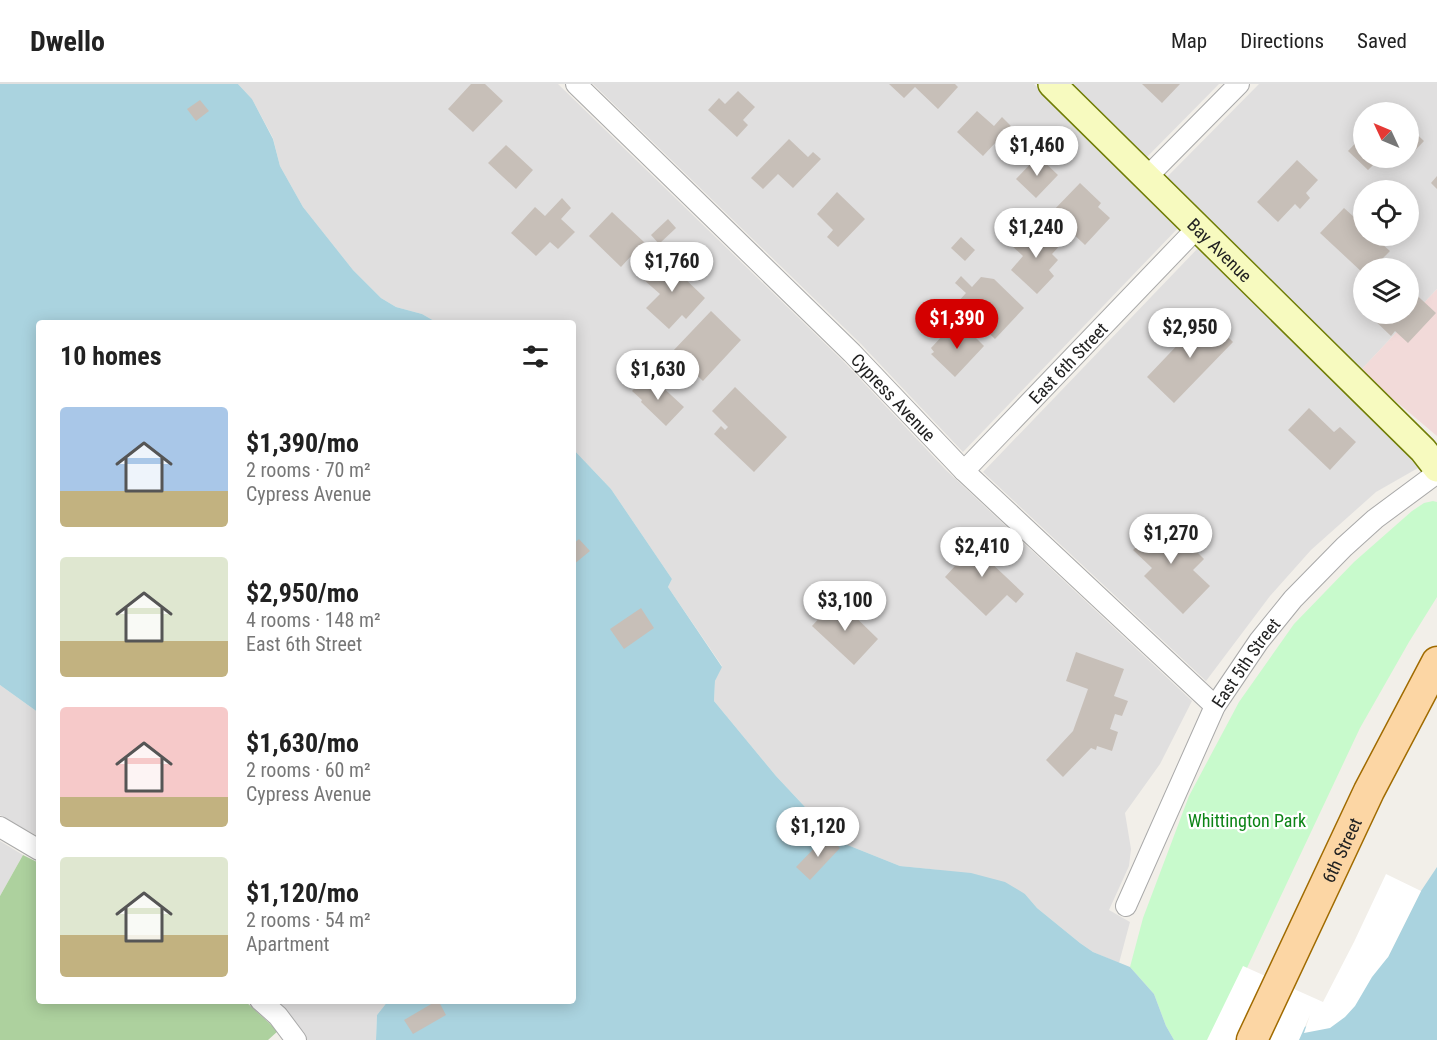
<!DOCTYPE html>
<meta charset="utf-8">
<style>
:root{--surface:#fff;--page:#f6f6f6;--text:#222;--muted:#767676;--line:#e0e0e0;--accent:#d40000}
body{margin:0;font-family:"Roboto Condensed",sans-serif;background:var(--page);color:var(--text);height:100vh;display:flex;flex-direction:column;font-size:22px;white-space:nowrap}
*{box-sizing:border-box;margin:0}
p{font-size:20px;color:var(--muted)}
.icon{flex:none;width:33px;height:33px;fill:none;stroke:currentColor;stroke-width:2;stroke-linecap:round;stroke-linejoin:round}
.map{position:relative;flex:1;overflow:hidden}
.side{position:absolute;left:36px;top:236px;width:540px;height:684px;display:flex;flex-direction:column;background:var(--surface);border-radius:6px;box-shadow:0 3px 15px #0003}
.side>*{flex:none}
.needle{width:39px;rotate:314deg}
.buttons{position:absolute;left:1353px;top:18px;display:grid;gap:12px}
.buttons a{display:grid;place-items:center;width:66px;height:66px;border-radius:50%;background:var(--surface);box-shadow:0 3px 15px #0003;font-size:30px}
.price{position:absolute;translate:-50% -51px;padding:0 14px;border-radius:21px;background:#fff;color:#222;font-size:20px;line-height:39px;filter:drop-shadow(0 2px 3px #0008)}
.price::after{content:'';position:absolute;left:50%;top:36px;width:18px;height:14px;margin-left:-9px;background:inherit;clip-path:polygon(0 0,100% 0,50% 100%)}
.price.active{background:var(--accent);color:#fff}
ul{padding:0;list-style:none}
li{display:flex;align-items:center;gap:18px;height:150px;padding:0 24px}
li span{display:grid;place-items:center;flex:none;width:168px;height:120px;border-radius:6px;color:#555}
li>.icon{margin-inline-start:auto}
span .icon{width:72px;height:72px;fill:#fffc;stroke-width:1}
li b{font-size:26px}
h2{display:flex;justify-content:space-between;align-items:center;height:72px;padding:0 24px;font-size:26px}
header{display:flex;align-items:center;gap:36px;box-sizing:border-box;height:84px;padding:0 30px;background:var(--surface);border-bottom:2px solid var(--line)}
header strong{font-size:28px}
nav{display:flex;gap:33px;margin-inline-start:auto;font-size:21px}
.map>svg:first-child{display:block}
.residential{fill:#e0dfdf;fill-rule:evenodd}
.commercial{fill:#f2dad9}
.forest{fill:#add19e}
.park{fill:#c8facc}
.water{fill:#aad3df}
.pier{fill:#fff}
.building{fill:#c7bfb8}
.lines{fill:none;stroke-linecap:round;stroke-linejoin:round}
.street-casing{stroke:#a9a9a9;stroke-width:22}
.secondary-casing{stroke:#707d05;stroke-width:30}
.primary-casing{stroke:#a06b00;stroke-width:33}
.street{stroke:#fff;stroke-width:20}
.secondary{stroke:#f7fabf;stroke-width:27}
.primary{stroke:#fcd6a4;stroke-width:30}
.labels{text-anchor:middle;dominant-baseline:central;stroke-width:4.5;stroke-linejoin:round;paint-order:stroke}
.street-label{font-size:18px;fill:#222;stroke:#fff}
.park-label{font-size:18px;fill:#0c8416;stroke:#fff}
</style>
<header>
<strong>Dwello</strong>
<nav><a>Map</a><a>Directions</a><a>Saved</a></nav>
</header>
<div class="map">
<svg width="1437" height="956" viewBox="0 0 1437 956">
<rect width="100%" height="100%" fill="#f2efe9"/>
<path class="residential" d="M238 0H558L844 278 946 386 1192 617 1160 680 1125 729 1131 765 1129 782 1109 826 1130 838 1119 879 1093 868 1080 859 1037 824 1025 810 939 786 900 782 845 760 805 723 776 692 714 617 715 597 722 582 668 503 672 495 611 405 573 365V238H436L422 230 396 223 381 214 353 186 303 123 280 82 273 54 252 15Z
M593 0H1034L1179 143 963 368 861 260Z
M1069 0H1219L1145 75Z
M1259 0H1437V205L1360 287 1165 95ZM1364 28H1408V74H1364ZM1364 106H1408V152H1364ZM1364 184H1408V230H1364Z
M1199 163 1391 352 1418 384 1376 408 1311 466 1270 512 1206 597 983 388Z
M0 601 39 629V753L0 731Z
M0 757 23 771 0 812Z
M274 917H388L377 931 376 956H306Z"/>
<path class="commercial" d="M1437 205V352L1360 287Z"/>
<path class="forest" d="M23 771 39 779V916L245 917 278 947 268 956H0V812Z"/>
<path class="park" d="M1433 417 1437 418V513L1409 558 1360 644 1213 956H1174L1166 942 1154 910 1130 883 1143 834 1189 712 1239 618 1294 540 1354 478 1412 427 1424 419Z"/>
<path class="water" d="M0 0H238L252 15 273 55 280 82 303 123 353 186 381 214 396 223 422 230 436 238H39V629L0 601Z
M573 365 611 405 672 495 668 503 722 583 715 597 714 617 776 692 805 723 845 760 900 782 971 789 1005 798 1025 810 1037 824 1080 859 1093 868 1130 883 1154 910 1166 942 1174 956H376L377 931 388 917 573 916Z
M1437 783V956H1271L1307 942 1388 873 1421 807Z"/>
<path class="pier" d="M1386 790 1421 807 1388 873 1372 893 1355 922 1345 933 1330 944 1304 949 1310 931 1299 956H1207L1243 882 1323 918 1354 858Z"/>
<path class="building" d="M471 0H485L503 17 473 48 448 25Z
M889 0H955L958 3 938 25 915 3 904 14Z
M1142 0H1180L1162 19Z
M738 7 755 23 743 36 748 41 737 53 708 26 719 14 725 20Z
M200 16 209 27 196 37 187 25Z
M977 27 994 42 1002 33 1011 42 983 72 957 48Z
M1408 42 1424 57 1405 77 1402 74H1408Z
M1364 50V74H1380L1368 86 1348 67Z
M789 55 808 73 813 68 821 75 793 104 778 90 763 105 751 94Z
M506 61 533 86 516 105 488 79Z
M1038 72 1058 91 1036 114 1016 95Z
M1382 74H1398L1391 81Z
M1297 76 1318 96 1306 109 1310 114 1300 125 1295 120 1278 138 1257 118Z
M1437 92V105L1431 99Z
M1080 99 1101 119 1098 123 1110 134 1085 161 1051 129Z
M837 108 865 135 838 163 827 153 833 146 817 130Z
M562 114 571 124 561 135 575 148 558 165 550 158 536 172 511 149 535 123 545 132Z
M1344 124 1364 142V152H1373L1390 167 1373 184H1364V190L1320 149Z
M612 128 644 158 621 183 589 152Z
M668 135 676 144 659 160 651 151Z
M1024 146 1037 158 1047 147 1050 149 1053 146 1064 157 1052 170 1058 176 1049 186 1054 192 1037 210 1011 186 1023 172 1011 161Z
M961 153 975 166 965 177 951 164Z
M668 170 684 184 679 189 705 214 686 235 682 231 669 245 646 224 660 210 644 196Z
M961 192 972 203 981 193 994 195 1024 224 995 255 957 219 966 209 955 199Z
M1408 203 1436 229 1408 259 1395 247 1391 252 1371 233 1374 230H1408Z
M711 227 741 256 703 297 672 268Z
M1206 231 1233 258 1174 319 1147 293Z
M961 239 984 262 955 293 931 270 934 268 931 264 944 250 947 253Z
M645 293 655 302 658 299 684 323 666 342 641 318 642 316 632 307Z
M735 303 787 353 754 388 714 350 721 342 725 346 728 343 712 327Z
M1309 324 1334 348 1340 343 1356 358 1330 386 1288 346Z
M1156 431 1181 454 1170 464 1176 470 1187 458 1204 475 1193 486 1210 502 1183 530 1144 492 1152 484 1133 466 1140 459 1135 454Z
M985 449 998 462 987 475 1024 510 1016 519 1007 511 986 532 945 493Z
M579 455 590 467 573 481V460Z
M837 515 878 555 854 581 812 542Z
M641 524 654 544 624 565 610 545Z
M1076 568 1124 585 1114 612 1128 617 1122 632 1115 630 1110 645 1118 648 1112 667 1097 662 1096 666 1091 664 1063 693 1046 676 1073 647 1088 605 1066 597Z
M827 751 840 764 810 796 796 783Z
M438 916 446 931 413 950 404 936Z"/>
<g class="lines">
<g class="street-casing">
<g id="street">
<path id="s1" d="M576 0 852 269 964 387 1215 622"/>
<path d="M1146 94 1239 0"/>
<path id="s2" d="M964 387 1197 144"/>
<path d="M0 743 39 766"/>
<path id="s3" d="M1126 822 1215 622 1259 557 1293 515 1344 463 1375 435 1437 389"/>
<path d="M260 916 278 932 296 956"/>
</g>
</g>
<g class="secondary-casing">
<g id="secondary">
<path id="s4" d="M1052 0 1423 366 1437 384"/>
</g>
</g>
<g class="primary-casing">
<g id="primary">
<path id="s5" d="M1252 956 1369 707 1437 578"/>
</g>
</g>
<use href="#street" class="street"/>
<use href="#secondary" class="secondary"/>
<use href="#primary" class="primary"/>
</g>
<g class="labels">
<g class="street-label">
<text stroke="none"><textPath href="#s4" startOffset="236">Bay Avenue</textPath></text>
<text stroke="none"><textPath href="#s2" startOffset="150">East 6th Street</textPath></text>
<text stroke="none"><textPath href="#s1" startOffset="446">Cypress Avenue</textPath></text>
<text stroke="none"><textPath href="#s3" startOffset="272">East 5th Street</textPath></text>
<text stroke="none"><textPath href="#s5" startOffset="210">6th Street</textPath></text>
</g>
<g class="park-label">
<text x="1247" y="736">Whittington Park</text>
</g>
</g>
</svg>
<div class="buttons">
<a><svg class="needle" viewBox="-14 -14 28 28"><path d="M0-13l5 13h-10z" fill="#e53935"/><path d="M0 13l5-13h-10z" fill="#767676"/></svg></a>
<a><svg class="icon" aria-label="locate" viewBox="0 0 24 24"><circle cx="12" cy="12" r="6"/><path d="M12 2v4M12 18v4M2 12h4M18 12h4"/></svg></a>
<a><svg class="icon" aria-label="layers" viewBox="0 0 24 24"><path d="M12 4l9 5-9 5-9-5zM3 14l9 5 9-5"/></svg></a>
</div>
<b class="price" style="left:1037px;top:93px">$1,460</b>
<b class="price" style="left:1036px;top:175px">$1,240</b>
<b class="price" style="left:672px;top:209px">$1,760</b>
<b class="price active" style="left:957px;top:266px">$1,390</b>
<b class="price" style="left:1190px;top:275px">$2,950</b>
<b class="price" style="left:658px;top:317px">$1,630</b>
<b class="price" style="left:1171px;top:481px">$1,270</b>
<b class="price" style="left:982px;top:494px">$2,410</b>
<b class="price" style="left:845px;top:548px">$3,100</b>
<b class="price" style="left:818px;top:774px">$1,120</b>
<section class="side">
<h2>10 homes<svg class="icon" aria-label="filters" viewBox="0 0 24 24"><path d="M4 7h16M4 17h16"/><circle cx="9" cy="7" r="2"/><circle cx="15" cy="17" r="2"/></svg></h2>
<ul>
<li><span style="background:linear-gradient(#a9c7e8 70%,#c2b280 0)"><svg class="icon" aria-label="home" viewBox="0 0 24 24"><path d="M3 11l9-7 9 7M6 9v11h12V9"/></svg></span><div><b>$1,390/mo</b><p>2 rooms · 70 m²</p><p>Cypress Avenue</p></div></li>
<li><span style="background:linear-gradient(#dfe7d0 70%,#c2b280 0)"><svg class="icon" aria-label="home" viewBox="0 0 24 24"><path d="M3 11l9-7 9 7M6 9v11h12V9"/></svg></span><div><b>$2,950/mo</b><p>4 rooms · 148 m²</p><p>East 6th Street</p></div></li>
<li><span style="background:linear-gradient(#f6c9c9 75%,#c2b280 0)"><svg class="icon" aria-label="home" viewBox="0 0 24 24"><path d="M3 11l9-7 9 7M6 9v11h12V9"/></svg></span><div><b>$1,630/mo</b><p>2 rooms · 60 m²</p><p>Cypress Avenue</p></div></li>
<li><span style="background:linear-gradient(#dfe7d0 65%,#c2b280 0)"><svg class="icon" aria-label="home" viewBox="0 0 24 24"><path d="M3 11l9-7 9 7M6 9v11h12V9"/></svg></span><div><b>$1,120/mo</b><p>2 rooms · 54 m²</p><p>Apartment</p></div></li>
</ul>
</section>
</div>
